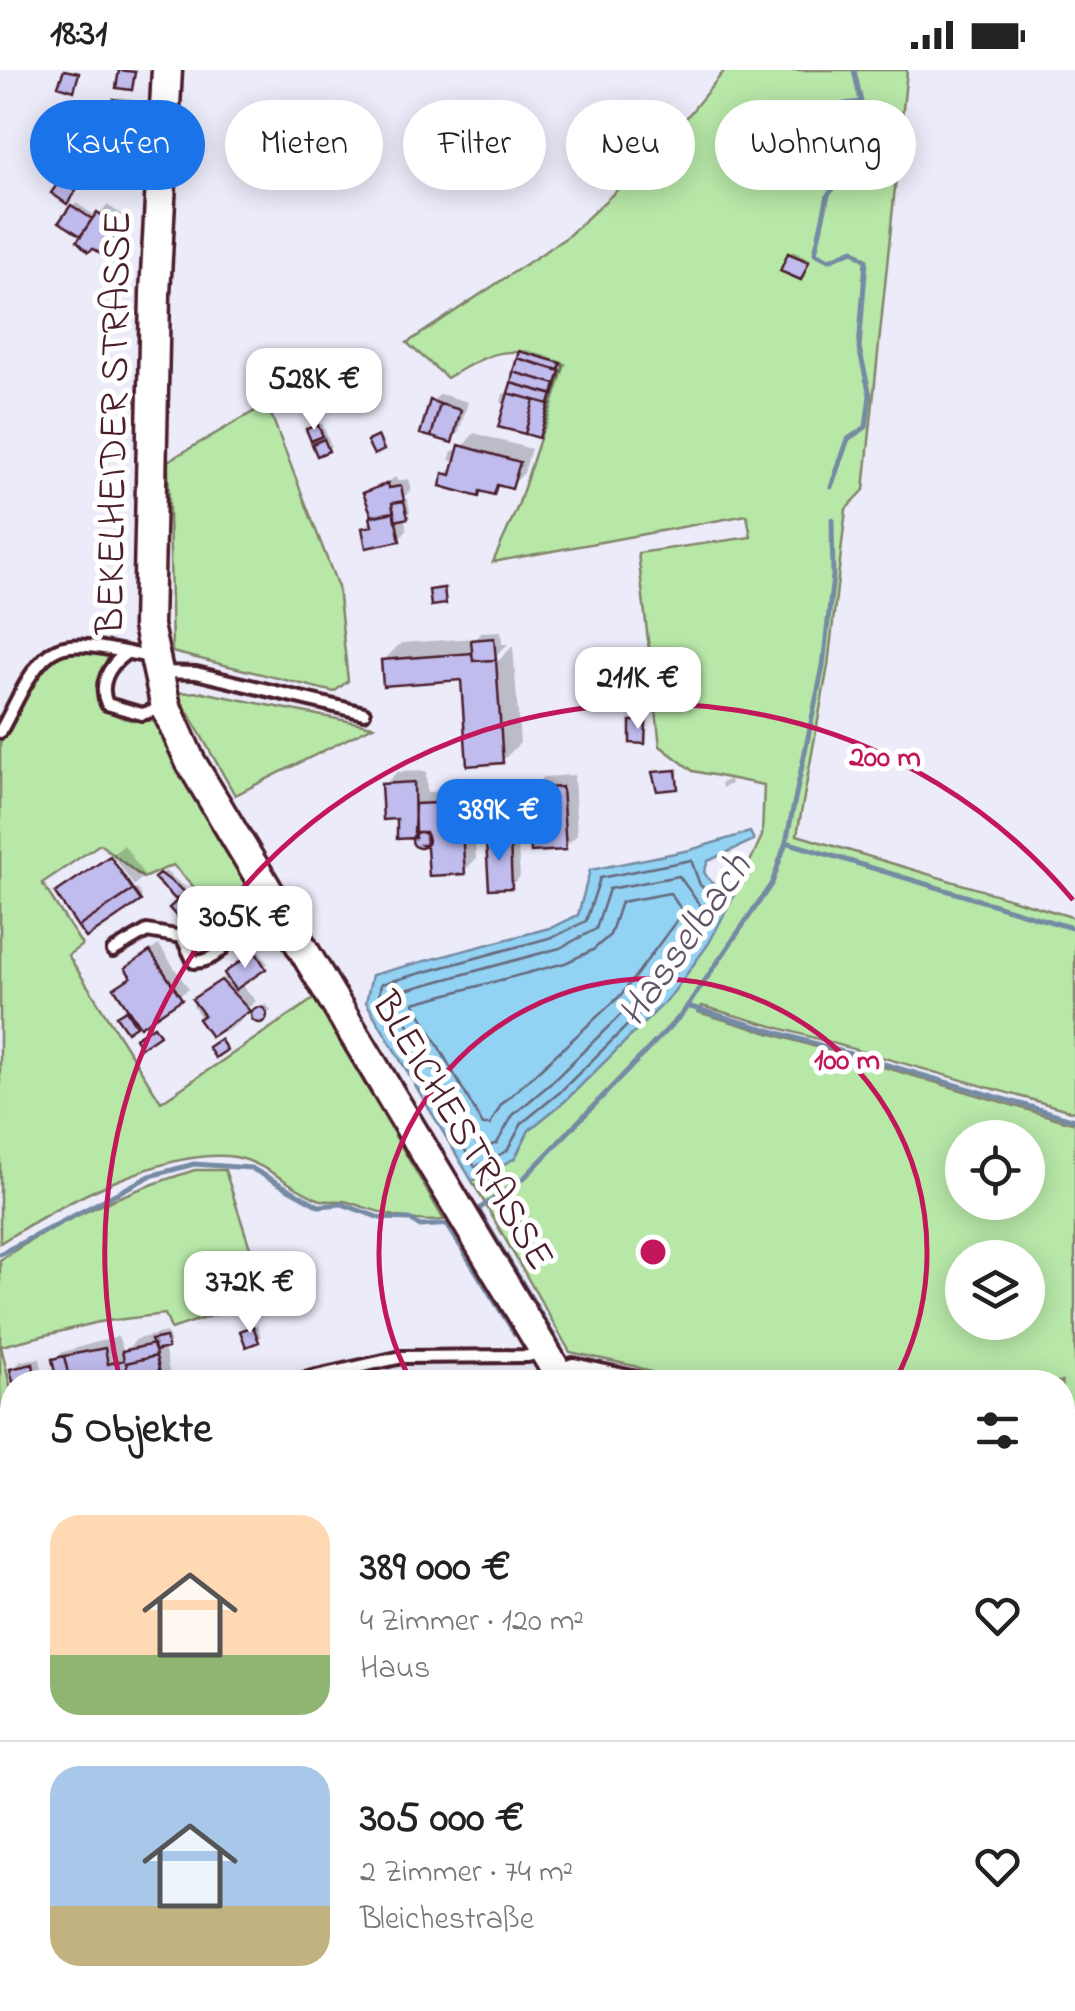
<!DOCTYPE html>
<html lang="de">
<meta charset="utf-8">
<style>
:root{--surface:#fff;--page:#f2f2f2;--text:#222;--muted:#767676;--line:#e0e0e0;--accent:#1a73e8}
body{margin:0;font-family:"Indie Flower",sans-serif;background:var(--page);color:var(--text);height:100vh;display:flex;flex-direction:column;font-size:38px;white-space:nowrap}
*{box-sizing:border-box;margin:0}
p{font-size:32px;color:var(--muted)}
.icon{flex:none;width:55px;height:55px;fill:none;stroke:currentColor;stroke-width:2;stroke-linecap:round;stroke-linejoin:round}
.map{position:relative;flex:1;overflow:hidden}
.drawer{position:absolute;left:0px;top:1300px;width:1075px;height:642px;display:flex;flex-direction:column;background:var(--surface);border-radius:40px 40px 0 0;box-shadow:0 5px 25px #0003}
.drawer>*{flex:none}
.banner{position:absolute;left:30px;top:30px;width:1015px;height:90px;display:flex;gap:20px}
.fabs{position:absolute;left:945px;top:1050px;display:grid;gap:20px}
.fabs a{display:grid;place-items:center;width:100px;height:100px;border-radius:50%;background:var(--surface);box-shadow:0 5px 25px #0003;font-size:50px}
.price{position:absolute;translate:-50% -85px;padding:0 22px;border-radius:20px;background:#fff;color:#222;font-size:32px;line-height:65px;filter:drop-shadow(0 2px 5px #0008)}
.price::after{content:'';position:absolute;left:50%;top:60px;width:30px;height:22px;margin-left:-15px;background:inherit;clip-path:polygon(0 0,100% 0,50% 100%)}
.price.on{background:var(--accent);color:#fff}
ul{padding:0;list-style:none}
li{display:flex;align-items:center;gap:30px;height:250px;padding:0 50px}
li+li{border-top:2px solid var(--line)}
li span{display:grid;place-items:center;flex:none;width:280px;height:200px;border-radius:30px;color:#555}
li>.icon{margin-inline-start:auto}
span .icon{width:120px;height:120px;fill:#fffc;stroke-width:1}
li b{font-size:42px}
h2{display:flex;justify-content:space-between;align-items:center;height:120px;padding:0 50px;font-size:42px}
.pill{padding:0 35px;border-radius:45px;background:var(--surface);box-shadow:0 5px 25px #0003;font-size:35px;line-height:90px}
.pill.on{background:var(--accent);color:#fff}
.status{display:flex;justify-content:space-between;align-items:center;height:70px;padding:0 50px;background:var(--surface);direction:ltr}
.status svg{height:28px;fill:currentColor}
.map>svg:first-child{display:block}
.green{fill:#b8e8a8;stroke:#81846a;stroke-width:2.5;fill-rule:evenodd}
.water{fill:#92d2f3;stroke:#758aa3;stroke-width:2.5}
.shadow{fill:#0003}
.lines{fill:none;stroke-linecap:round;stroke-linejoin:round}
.shore{stroke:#67677b;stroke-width:2.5}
.stream{stroke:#758aa3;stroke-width:5}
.river{stroke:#92d2f3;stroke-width:32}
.building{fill:#c0bcee;stroke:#4a1f2b;stroke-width:2.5}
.lane-casing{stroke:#4a1f2b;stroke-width:18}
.secondary-casing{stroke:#4a1f2b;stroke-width:35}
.lane{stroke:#fff;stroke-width:10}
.secondary{stroke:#fff;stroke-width:28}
.ring{fill:none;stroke:#c2185b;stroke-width:5}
.labels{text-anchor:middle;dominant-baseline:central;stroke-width:10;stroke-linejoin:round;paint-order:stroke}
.street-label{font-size:40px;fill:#4a1f2b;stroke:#fff}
.water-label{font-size:42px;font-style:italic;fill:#605567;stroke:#fff}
.centre{fill:#c2185b;stroke:#fff;stroke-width:5}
.ring-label{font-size:30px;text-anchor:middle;font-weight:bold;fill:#c2185b;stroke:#fff;stroke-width:10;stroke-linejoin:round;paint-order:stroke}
</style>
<div class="status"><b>18:31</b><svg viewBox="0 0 49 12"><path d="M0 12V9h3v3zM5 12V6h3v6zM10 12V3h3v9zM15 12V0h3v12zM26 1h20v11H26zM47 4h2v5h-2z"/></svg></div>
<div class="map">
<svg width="1075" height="1941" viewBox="0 0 1075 1941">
<rect width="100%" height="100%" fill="#ecebfa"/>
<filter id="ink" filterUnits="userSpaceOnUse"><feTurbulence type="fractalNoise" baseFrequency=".01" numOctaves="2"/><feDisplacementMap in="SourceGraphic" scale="20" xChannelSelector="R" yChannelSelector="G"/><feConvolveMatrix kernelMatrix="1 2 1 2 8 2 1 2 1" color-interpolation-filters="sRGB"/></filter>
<g filter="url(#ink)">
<path class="green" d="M725 0H907L864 420 846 439 828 596 797 765 1075 848V1042L702 936 698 942 1072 1053 1075 1049V1383L1063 1402 1062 1312H678L634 1296 570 1282 472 1111 515 1088 529 1060 565 1031 670 927 737 820 762 766 764 715 693 701 660 676 638 483 751 467 747 445 493 492 518 436 564 295C509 275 499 277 447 308L407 273 567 167 662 78ZM962 1068H1028V1132H962ZM962 1188H1028V1252H962Z
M267 334 338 517 348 611 334 622 172 582 168 391Z
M81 582 112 586C77 622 109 657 153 650L250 819 214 838 173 795 143 808 100 774 42 813 82 875 68 885 161 1032 315 928 444 1150C412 1154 379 1142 348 1132 338 1129 327 1133 318 1129 291 1118 264 1092 235 1087 167 1076 57 1136 0 1173V673L45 596 60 585Z
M202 622 373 656 235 725 177 623Z
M195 1100H225L266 1228 171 1259 165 1244 99 1252 1 1276 12 1324V1930H299L306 1941H0V1190C58 1150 128 1121 195 1100Z
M1075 1409V1531L1063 1525V1428Z
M1075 1882V1930L1068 1941H958L982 1930H1062L1063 1889Z"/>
<path class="water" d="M750 762 754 770 708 791 704 802C712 817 721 819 737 820L709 873 670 927 565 1031 529 1060 515 1088 472 1111 366 932 372 905 553 857 578 845 590 800 690 780Z"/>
<path class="shadow" d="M121 0H138L131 17 119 15Z
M118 27 132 29 130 41 138 42 133 70 125 78 109 47Z
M66 107 79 115 70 127 55 123Z
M76 133 97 147 107 135 130 150 113 176H94L84 165 73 136Z
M793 181 811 189 800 207 790 184Z
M525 279 567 293 547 357 539 366 501 332 503 324 511 321Z
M440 324 468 332 459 362 451 370 432 332Z
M322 353 331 376 318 383 309 360Z
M474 363 531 379 524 403 511 416 502 413 494 422 483 419 478 424 446 404 458 392 449 390 452 381 461 379Z
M396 407 397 411 409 409 411 420 401 430 408 429 410 442 404 446 407 460 398 469 364 459 375 446 366 424Z
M447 516 445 532 431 521 435 518Z
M501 561 502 574H508L493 589V596L513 576 520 673 502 691 463 607 384 590 401 573 476 568 482 562Z
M636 648 649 649 644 671 633 652Z
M679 698 676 717 655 703 658 700Z
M426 701 427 722 472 720 473 729 486 728 487 743 474 747 476 789 463 802 429 768 416 776 417 762 399 766V747L384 715 397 702Z
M574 705 577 765 564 778 530 720 543 707Z
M730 709 731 714 722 718 721 713Z
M517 763 520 807 511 815 489 772 497 764Z
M124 775 144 805 134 816 112 784Z
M107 786 129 824 137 818 142 826 139 830 59 824Z
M165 801 186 818 183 821 194 833 179 846 180 831 158 808Z
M159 875 189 919 128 959 123 943 129 939 117 919 133 905 136 890Z
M259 880 268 894 240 914 256 931 242 943 241 951 225 962 222 957 212 964 193 936 196 929Z
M266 934 271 941 256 952 252 945Z
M257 1255 261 1267 258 1270 243 1262Z
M166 1262 171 1272 164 1276 170 1306 163 1312H133L128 1292 123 1293 127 1312H59L54 1290 63 1282 118 1266 124 1282 137 1269Z
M40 1288 43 1303 35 1311 15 1312 13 1300 21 1291Z
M228 1304 232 1312H212L216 1309Z
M5 1768 10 1775 0 1785V1772Z"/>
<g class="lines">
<path class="shore" d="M691 790 700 815 719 832 700 868 662 921 559 1023 522 1053 507 1081 475 1097 378 932 381 914 556 866 586 851 600 808Z
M679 806 702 838 653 913 550 1014 513 1045 497 1073 480 1080 391 924 560 878 596 859 609 819Z
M670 823 683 842 622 924 501 1035 490 1055H483L414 933 565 893 593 880 610 865 621 832Z"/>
<path class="stream" d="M831 417 848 369 866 357 870 325 859 278 866 190 853 180 829 190 815 183 828 125 839 112 823 86V71L844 34 861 32 854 0
M786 772 1075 859
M687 936 1075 1050
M478 1139 560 1276
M476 1141 524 1108 682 944 772 813 786 772 823 596 833 506 832 449
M448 1156 515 1264
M0 1184 150 1106 194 1094 251 1098 319 1136 342 1134 380 1148 410 1149 420 1156 452 1154
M579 1311 580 1312"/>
<path class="river" d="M1062 1911 1075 1909
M1012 1941 1035 1930"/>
</g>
<path class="building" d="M64 0 79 3 74 21 58 16Z
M119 0 135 2 132 20 116 18Z
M113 29 130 32 128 49 110 46Z
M106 46 131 49 126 81 102 77Z
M61 109 77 119 67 134 51 123Z
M71 135 92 149 81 166 59 152Z
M97 142 123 160 105 187 93 179 88 182 77 171Z
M788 183 809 192 801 210 780 201Z
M519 281 561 293 559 300 517 288Z
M517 288 560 301 556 314 513 302Z
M513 302 556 314 553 325 511 313Z
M511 313 552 324 549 334 508 323Z
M508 323 534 330 525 364 498 357Z
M430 330 440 334 431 367 420 364Z
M534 330 549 334 539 368 525 364Z
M440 334 461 340 452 373 431 367Z
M318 355 323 366 311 371 306 359Z
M378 366 384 380 374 385 367 371Z
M324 369 329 381 317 386 312 374Z
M459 375 520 392 512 419 497 415 494 425 480 421 479 427 440 416 443 403 451 405Z
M388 413 389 418 401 416 404 431 392 433 394 442 372 446 363 423Z
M404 431 408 448 395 451 392 433Z
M394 442 400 471 366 478 362 458 372 456 370 447Z
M444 518 446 534 431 536 429 520Z
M494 568 496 590 473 591 471 570Z
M472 583 473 591 496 590 503 693 467 696 461 610 383 616 381 590Z
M630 651H646L645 674 630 673Z
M676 700 678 719 657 721 652 702Z
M414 712 415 768 397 769V749L383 750 381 714Z
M562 717 566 780 531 782 527 719Z
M483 730 484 749 461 750 460 732Z
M460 732 465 804 429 806 427 778 422 775H426V762H414L415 734Z
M412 770a8 8 0 1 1 16 0a8 8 0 1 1-16 0Z
M510 770 512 818 489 819 486 771Z
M110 786 133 820 78 857 55 823Z
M160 803 185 822 176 830 154 808Z
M133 820 141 831 86 868 78 857Z
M182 826 192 838 179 849 169 838Z
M150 881 182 929 140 957 114 918 131 907 125 898Z
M255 881 266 899 235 920 224 903Z
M221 910 250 941 211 967 198 949 204 945 192 929Z
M251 945a8 8 0 1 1 16 0a8 8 0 1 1-16 0Z
M126 940 136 956 127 962 116 946Z
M154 956 160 965 141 978 135 968Z
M220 969 227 980 215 988 208 977Z
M253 1256 259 1272 246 1277 240 1261Z
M166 1267 168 1278 155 1281 151 1270Z
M154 1274 156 1286 126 1293 130 1312H70L64 1286 105 1278 108 1294 124 1290 122 1281Z
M64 1286 70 1312H57L52 1289Z
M156 1286 162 1312H130L126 1293Z
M33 1294 36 1312H13L10 1299Z"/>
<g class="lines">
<g class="lane-casing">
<path id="lane" d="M125 584C109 596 98 614 107 634L142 644 163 638
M161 602 196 603 364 643
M0 662C14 639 32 589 58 579 83 569 126 584 152 587
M182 867 194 892C219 891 228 872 240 853
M113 881 147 861 182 867 215 851 240 853 273 829
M559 1299 573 1294 655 1312
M290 1312 402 1287 528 1286 540 1282
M1062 1414 1075 1395"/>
</g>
<g class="secondary-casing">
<path id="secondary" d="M167 0 155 224 148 556 166 637 190 691 563 1312
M740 1930V1941"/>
</g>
<use href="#lane" class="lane"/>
<use href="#secondary" class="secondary"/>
</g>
</g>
<g class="ring">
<path d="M411 1311A274 274 0 1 1 895 1311"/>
<path d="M120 1310A548 548 0 0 1 1073 830"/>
</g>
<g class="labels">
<g class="street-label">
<text transform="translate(116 353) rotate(-89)">BEKELHEIDER STRASSE</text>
<text transform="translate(461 1062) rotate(59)">BLEICHESTRASSE</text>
</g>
<g class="water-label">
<text transform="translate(686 871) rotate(-55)">Hasselbach</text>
</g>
</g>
<circle cx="653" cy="1182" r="15" class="centre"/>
<g class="ring-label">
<text x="885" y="696">200 m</text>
<text x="847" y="999">100 m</text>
</g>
</svg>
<div class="fabs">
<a><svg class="icon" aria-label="locate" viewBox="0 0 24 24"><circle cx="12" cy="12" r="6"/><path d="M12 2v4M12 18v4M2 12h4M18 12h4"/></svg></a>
<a><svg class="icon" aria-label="layers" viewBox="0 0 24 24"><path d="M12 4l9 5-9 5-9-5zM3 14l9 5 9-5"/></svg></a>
</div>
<b class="price" style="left:314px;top:363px">528K €</b>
<b class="price" style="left:638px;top:662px">211K €</b>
<b class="price on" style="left:499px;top:794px">389K €</b>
<b class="price" style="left:245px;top:901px">305K €</b>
<b class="price" style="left:250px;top:1266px">372K €</b>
<div class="banner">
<a class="pill on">Kaufen</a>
<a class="pill">Mieten</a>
<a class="pill">Filter</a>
<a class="pill">Neu</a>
<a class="pill">Wohnung</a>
</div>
<section class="drawer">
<h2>5 Objekte<svg class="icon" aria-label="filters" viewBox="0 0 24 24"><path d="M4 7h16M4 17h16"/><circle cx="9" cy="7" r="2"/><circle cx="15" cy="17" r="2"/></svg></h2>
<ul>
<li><span style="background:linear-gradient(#ffd9b3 70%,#8fb573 0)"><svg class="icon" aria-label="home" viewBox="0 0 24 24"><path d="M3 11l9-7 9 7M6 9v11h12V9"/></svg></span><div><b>389 000 €</b><p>4 Zimmer · 120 m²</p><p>Haus</p></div><svg class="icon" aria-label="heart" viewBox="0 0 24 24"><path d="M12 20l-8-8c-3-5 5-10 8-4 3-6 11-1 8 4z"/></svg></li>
<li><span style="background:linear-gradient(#a9c7e8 70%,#c2b280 0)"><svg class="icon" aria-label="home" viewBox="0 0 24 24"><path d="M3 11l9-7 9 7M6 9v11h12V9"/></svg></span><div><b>305 000 €</b><p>2 Zimmer · 74 m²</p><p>Bleichestraße</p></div><svg class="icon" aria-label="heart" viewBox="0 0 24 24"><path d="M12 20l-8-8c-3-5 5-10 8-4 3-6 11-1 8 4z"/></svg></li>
</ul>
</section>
</div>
